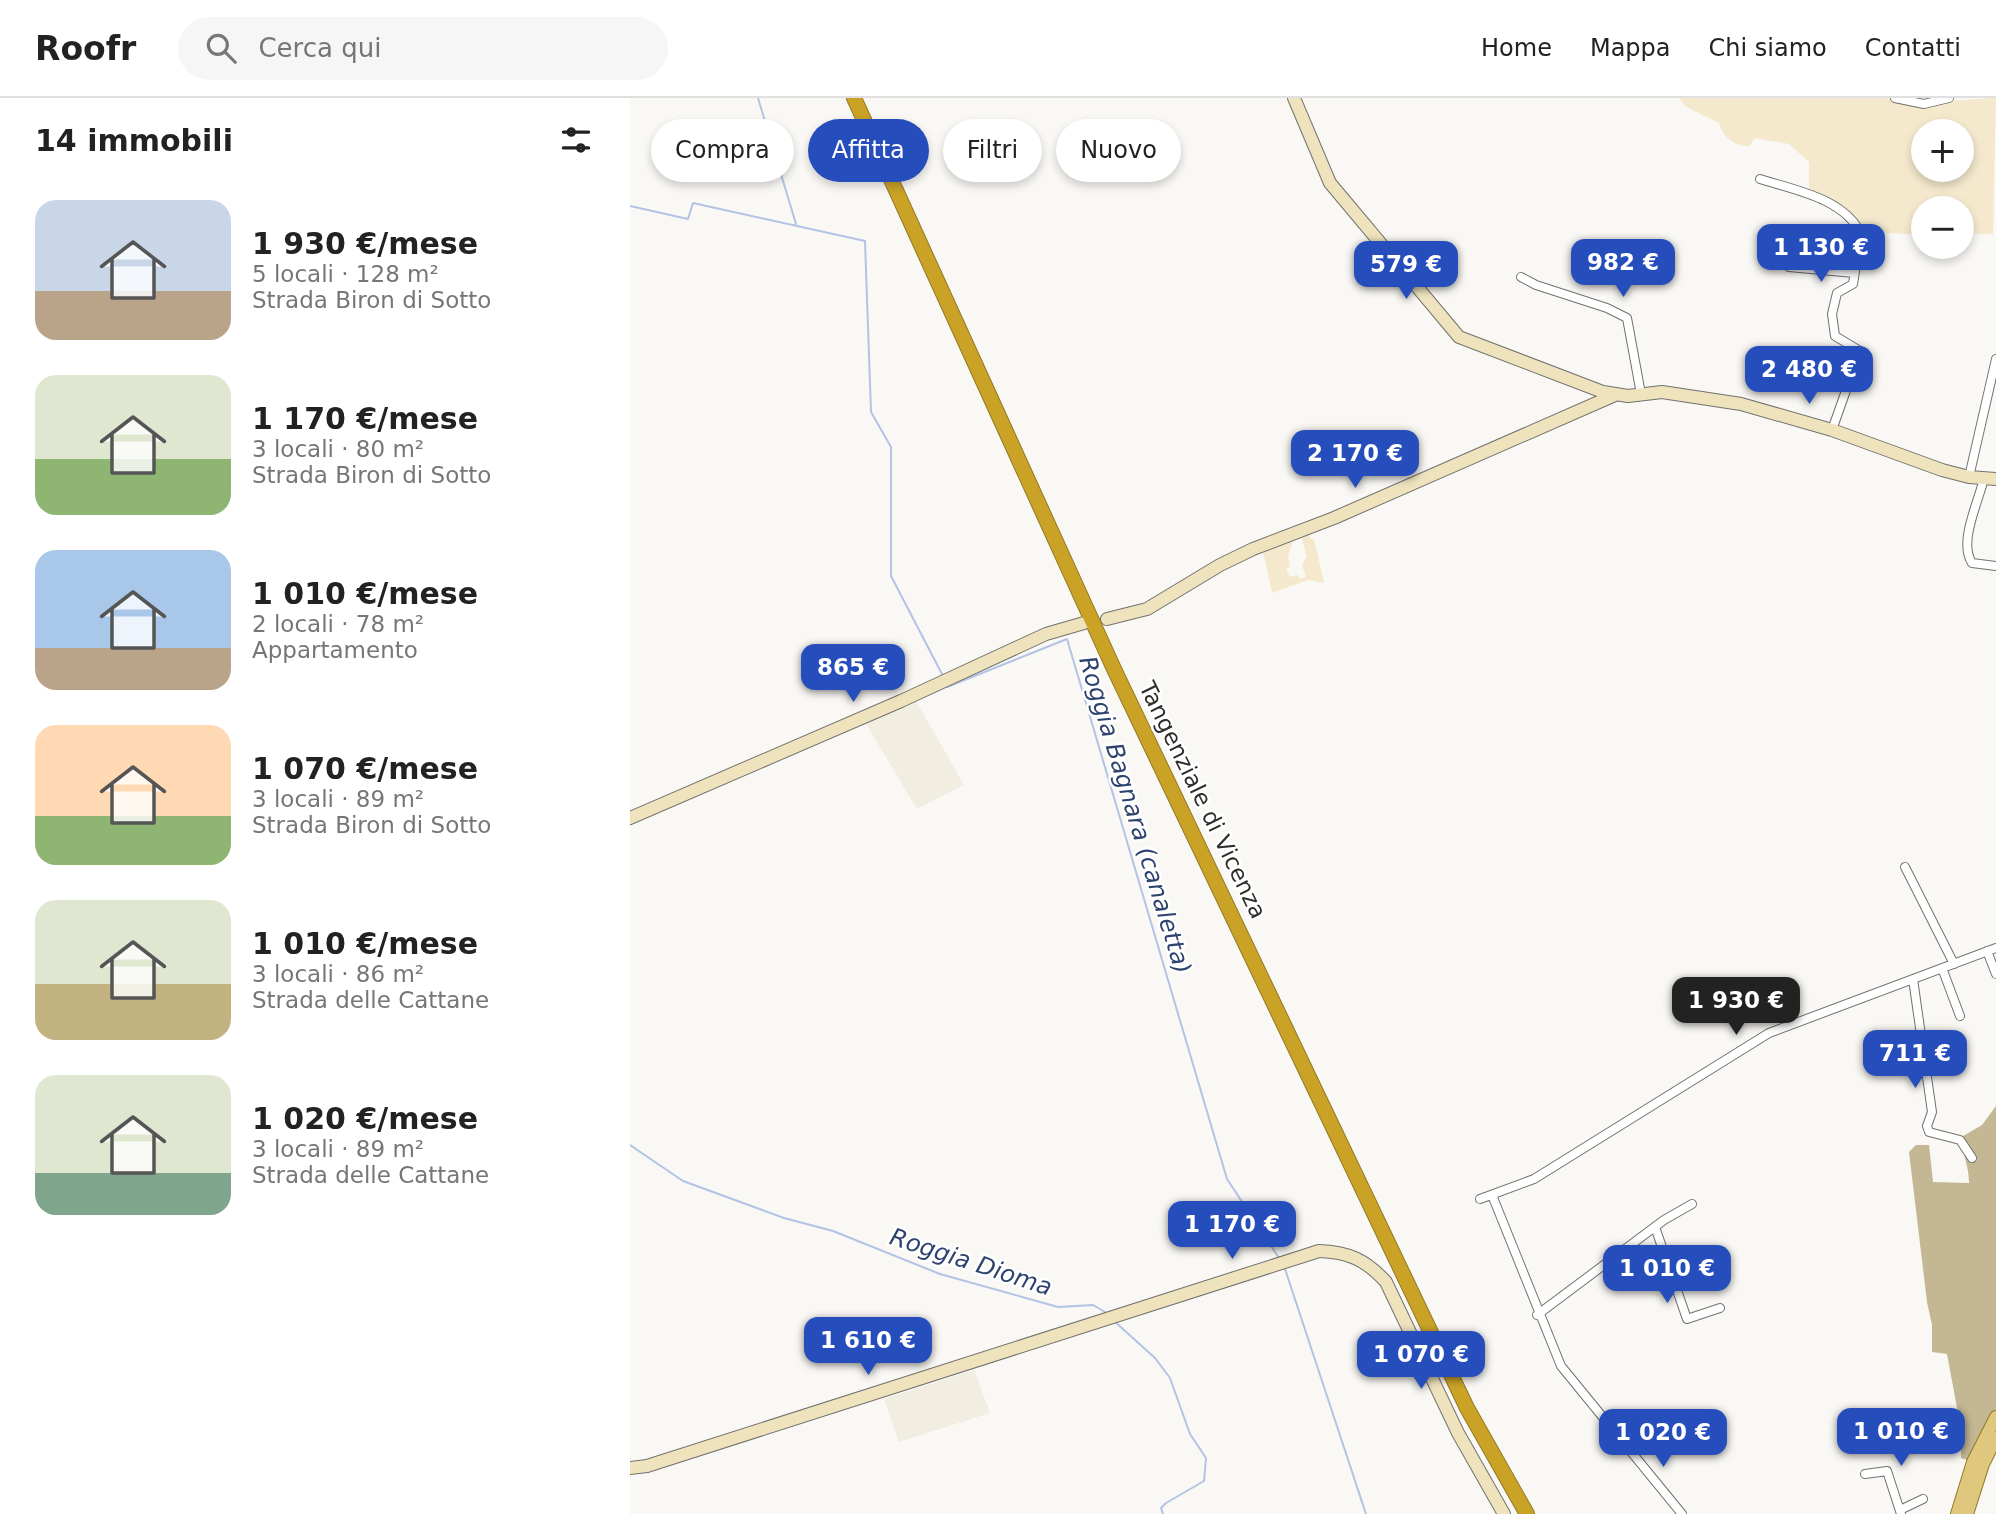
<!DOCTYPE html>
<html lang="it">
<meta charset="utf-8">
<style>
:root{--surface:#fff;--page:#f6f6f6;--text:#222;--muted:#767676;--line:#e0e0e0;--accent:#254dbc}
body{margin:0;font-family:"DejaVu Sans",sans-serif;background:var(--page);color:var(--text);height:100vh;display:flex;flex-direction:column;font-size:26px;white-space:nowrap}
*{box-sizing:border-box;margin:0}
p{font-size:23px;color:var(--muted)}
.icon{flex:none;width:38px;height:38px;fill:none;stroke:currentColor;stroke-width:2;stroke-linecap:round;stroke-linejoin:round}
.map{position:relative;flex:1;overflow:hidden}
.drawer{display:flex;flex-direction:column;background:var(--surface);width:630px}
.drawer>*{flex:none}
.hud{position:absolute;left:21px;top:21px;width:665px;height:63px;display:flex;gap:14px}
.fabs{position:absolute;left:1281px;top:21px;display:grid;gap:14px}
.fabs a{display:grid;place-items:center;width:63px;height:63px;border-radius:50%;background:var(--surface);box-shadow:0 4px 10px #0003;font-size:35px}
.price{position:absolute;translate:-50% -60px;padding:0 16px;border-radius:14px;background:var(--accent);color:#fff;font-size:23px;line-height:46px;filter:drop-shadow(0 2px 4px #0008)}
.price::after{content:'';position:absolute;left:50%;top:42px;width:21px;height:16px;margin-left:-10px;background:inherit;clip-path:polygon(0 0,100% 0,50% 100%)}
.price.current{background:#222;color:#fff}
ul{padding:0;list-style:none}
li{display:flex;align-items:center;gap:21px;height:175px;padding:0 35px}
li span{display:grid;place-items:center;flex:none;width:196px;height:140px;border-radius:21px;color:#555}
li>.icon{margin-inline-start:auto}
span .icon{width:84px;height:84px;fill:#fffc;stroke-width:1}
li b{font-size:30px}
h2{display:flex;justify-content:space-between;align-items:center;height:84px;padding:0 35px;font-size:30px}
.tag{padding:0 24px;border-radius:32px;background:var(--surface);box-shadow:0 4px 10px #0003;font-size:24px;line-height:63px}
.tag.current{background:var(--accent);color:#fff}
header{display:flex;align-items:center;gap:42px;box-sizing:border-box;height:98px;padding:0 35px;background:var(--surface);border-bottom:2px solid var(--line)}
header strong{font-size:33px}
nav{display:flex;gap:38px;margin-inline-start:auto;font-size:24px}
.search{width:490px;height:63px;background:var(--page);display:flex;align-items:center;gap:18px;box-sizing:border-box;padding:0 24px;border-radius:38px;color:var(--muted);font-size:26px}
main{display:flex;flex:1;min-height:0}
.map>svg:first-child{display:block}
.built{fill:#f1ede1}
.green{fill:#f4e9cd;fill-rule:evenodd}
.forest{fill:#c4b793}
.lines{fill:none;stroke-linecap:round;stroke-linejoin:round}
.stream{stroke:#b3c3e5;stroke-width:2}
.street-casing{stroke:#72716e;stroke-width:10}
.secondary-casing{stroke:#72716e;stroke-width:14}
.primary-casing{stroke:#927928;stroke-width:14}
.highway-casing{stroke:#927928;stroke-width:16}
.street{stroke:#fff;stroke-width:8}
.secondary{stroke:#efe3be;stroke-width:12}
.primary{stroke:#dfc77d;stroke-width:12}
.highway{stroke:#c9a226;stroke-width:14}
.labels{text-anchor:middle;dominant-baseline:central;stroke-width:5;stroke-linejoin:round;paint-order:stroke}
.street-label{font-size:23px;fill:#2d2d2b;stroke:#fff}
.water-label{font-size:24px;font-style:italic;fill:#2f436f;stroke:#fff}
</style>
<header>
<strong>Roofr</strong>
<div class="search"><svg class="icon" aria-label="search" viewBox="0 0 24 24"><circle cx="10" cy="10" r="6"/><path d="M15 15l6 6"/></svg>Cerca qui</div>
<nav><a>Home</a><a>Mappa</a><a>Chi siamo</a><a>Contatti</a></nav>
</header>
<main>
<section class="drawer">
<h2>14 immobili<svg class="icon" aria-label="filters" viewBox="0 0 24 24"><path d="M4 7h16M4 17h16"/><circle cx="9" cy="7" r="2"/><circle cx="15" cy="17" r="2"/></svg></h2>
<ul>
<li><span style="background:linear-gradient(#c9d6e8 65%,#b9a48a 0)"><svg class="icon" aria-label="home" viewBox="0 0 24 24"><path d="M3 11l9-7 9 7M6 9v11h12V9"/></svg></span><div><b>1 930 €/mese</b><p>5 locali · 128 m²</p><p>Strada Biron di Sotto</p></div></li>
<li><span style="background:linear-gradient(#dfe7d0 60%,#8fb573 0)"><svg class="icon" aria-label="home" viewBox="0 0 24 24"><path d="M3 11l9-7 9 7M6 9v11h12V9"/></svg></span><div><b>1 170 €/mese</b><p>3 locali · 80 m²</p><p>Strada Biron di Sotto</p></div></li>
<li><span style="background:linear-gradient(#a9c7e8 70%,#b9a48a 0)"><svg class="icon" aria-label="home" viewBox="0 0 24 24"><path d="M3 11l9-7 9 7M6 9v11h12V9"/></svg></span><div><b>1 010 €/mese</b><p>2 locali · 78 m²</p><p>Appartamento</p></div></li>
<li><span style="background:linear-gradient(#ffd9b3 65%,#8fb573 0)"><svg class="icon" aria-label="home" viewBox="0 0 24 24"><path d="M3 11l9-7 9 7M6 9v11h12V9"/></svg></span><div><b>1 070 €/mese</b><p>3 locali · 89 m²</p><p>Strada Biron di Sotto</p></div></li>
<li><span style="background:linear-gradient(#dfe7d0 60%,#c2b280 0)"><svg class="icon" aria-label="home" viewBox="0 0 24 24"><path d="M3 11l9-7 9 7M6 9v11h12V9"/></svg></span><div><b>1 010 €/mese</b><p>3 locali · 86 m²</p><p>Strada delle Cattane</p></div></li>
<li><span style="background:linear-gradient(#dfe7d0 70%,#7fa58c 0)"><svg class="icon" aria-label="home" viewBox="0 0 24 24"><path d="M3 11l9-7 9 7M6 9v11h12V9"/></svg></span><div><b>1 020 €/mese</b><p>3 locali · 89 m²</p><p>Strada delle Cattane</p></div></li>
</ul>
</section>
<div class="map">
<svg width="1366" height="1416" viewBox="0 0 1366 1416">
<rect width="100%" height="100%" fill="#f9f8f4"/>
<path class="built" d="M286 603 334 687 287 711 235 624Z
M344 1272 360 1315 269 1344 254 1301Z"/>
<path class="green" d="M1049 0H1257L1283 5 1366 0 1363 136 1332 135V110H1293V137L1239 134 1209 108 1179 92V64L1159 46 1124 40 1120 48C1105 49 1093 39 1089 25L1056 9ZM1293 33H1332V72H1293Z
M683 433 679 437 681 441H684L694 485 678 482 642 495 633 454 663 442 658 459 660 469 656 471 660 479 668 477 670 481 676 479 672 467 677 459 671 438Z"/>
<path class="forest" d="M1366 1008V1319L1343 1364 1331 1360 1330 1326 1317 1256 1302 1254V1227L1297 1204 1279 1054 1286 1047H1299L1303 1084 1339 1085C1339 1065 1331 1056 1333 1038L1352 1027Z"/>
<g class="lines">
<path class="stream" d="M128 0 166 126
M0 108 58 121 63 105 235 143 241 314 261 349V478L313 578
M316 587 317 589 437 541 597 1081 649 1160
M0 1047 53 1083 154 1120 203 1133 310 1176 428 1209 463 1207 475 1214
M655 1171 736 1416
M484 1223 525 1260 540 1280 560 1336 576 1360 574 1383 536 1405 531 1410 533 1416"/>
<g class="street-casing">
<path id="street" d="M1265 0 1294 6 1319 0
M1130 81C1164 92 1214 100 1231 136L1223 186 1207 195 1202 216 1205 238 1230 253 1202 332
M1159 169 1224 175
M891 179 906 187 977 210 997 220 1011 296
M1339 379 1366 261
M1354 380C1349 403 1328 444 1342 465L1366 468
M1275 769 1324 866
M1357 853 1366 876
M1312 870 1330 918
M1283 881 1302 1014 1297 1028 1299 1034 1330 1042 1342 1060
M862 1097 931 1268 1052 1416
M850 1101 904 1081 1139 935 1366 850
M1025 1129 1057 1221 1090 1210
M907 1217 1034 1122 1062 1106
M1235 1376 1257 1373 1271 1416
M1270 1412 1293 1401"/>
</g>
<g class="secondary-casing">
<path id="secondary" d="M664 0 700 85 829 239 973 294 998 298 1032 294 1111 306 1202 332 1312 372 1339 379 1366 381
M477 521 517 511 590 467 623 451 704 420 985 297
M0 720 271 603 416 536 454 525
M0 1370 17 1368 689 1153C719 1154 736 1162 756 1184L828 1335 874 1416"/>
</g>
<g class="primary-casing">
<path id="primary" d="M1327 1416 1343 1364 1366 1319
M1337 1416 1353 1366 1366 1340"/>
</g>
<g class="highway-casing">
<path id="highway" d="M224 0 484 571 837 1310 897 1416"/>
</g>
<use href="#street" class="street"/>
<use href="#secondary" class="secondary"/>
<use href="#primary" class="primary"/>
<use href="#highway" class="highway"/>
</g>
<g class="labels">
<g class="street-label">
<text transform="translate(573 702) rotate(64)">Tangenziale di Vicenza</text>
</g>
<g class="water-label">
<text transform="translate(505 717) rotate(73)">Roggia Bagnara (canaletta)</text>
<text transform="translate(341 1164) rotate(18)">Roggia Dioma</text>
</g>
</g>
</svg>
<div class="fabs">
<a>+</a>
<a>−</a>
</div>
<b class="price" style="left:1191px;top:186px">1 130 €</b>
<b class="price" style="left:993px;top:201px">982 €</b>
<b class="price" style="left:776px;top:203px">579 €</b>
<b class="price" style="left:1179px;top:308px">2 480 €</b>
<b class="price" style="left:725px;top:392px">2 170 €</b>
<b class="price" style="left:223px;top:606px">865 €</b>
<b class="price current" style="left:1106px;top:939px">1 930 €</b>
<b class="price" style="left:1285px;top:992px">711 €</b>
<b class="price" style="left:602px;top:1163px">1 170 €</b>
<b class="price" style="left:1037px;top:1207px">1 010 €</b>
<b class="price" style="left:238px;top:1279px">1 610 €</b>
<b class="price" style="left:791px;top:1293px">1 070 €</b>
<b class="price" style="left:1271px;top:1370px">1 010 €</b>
<b class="price" style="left:1033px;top:1371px">1 020 €</b>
<div class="hud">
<a class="tag">Compra</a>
<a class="tag current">Affitta</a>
<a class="tag">Filtri</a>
<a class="tag">Nuovo</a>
</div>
</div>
</main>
